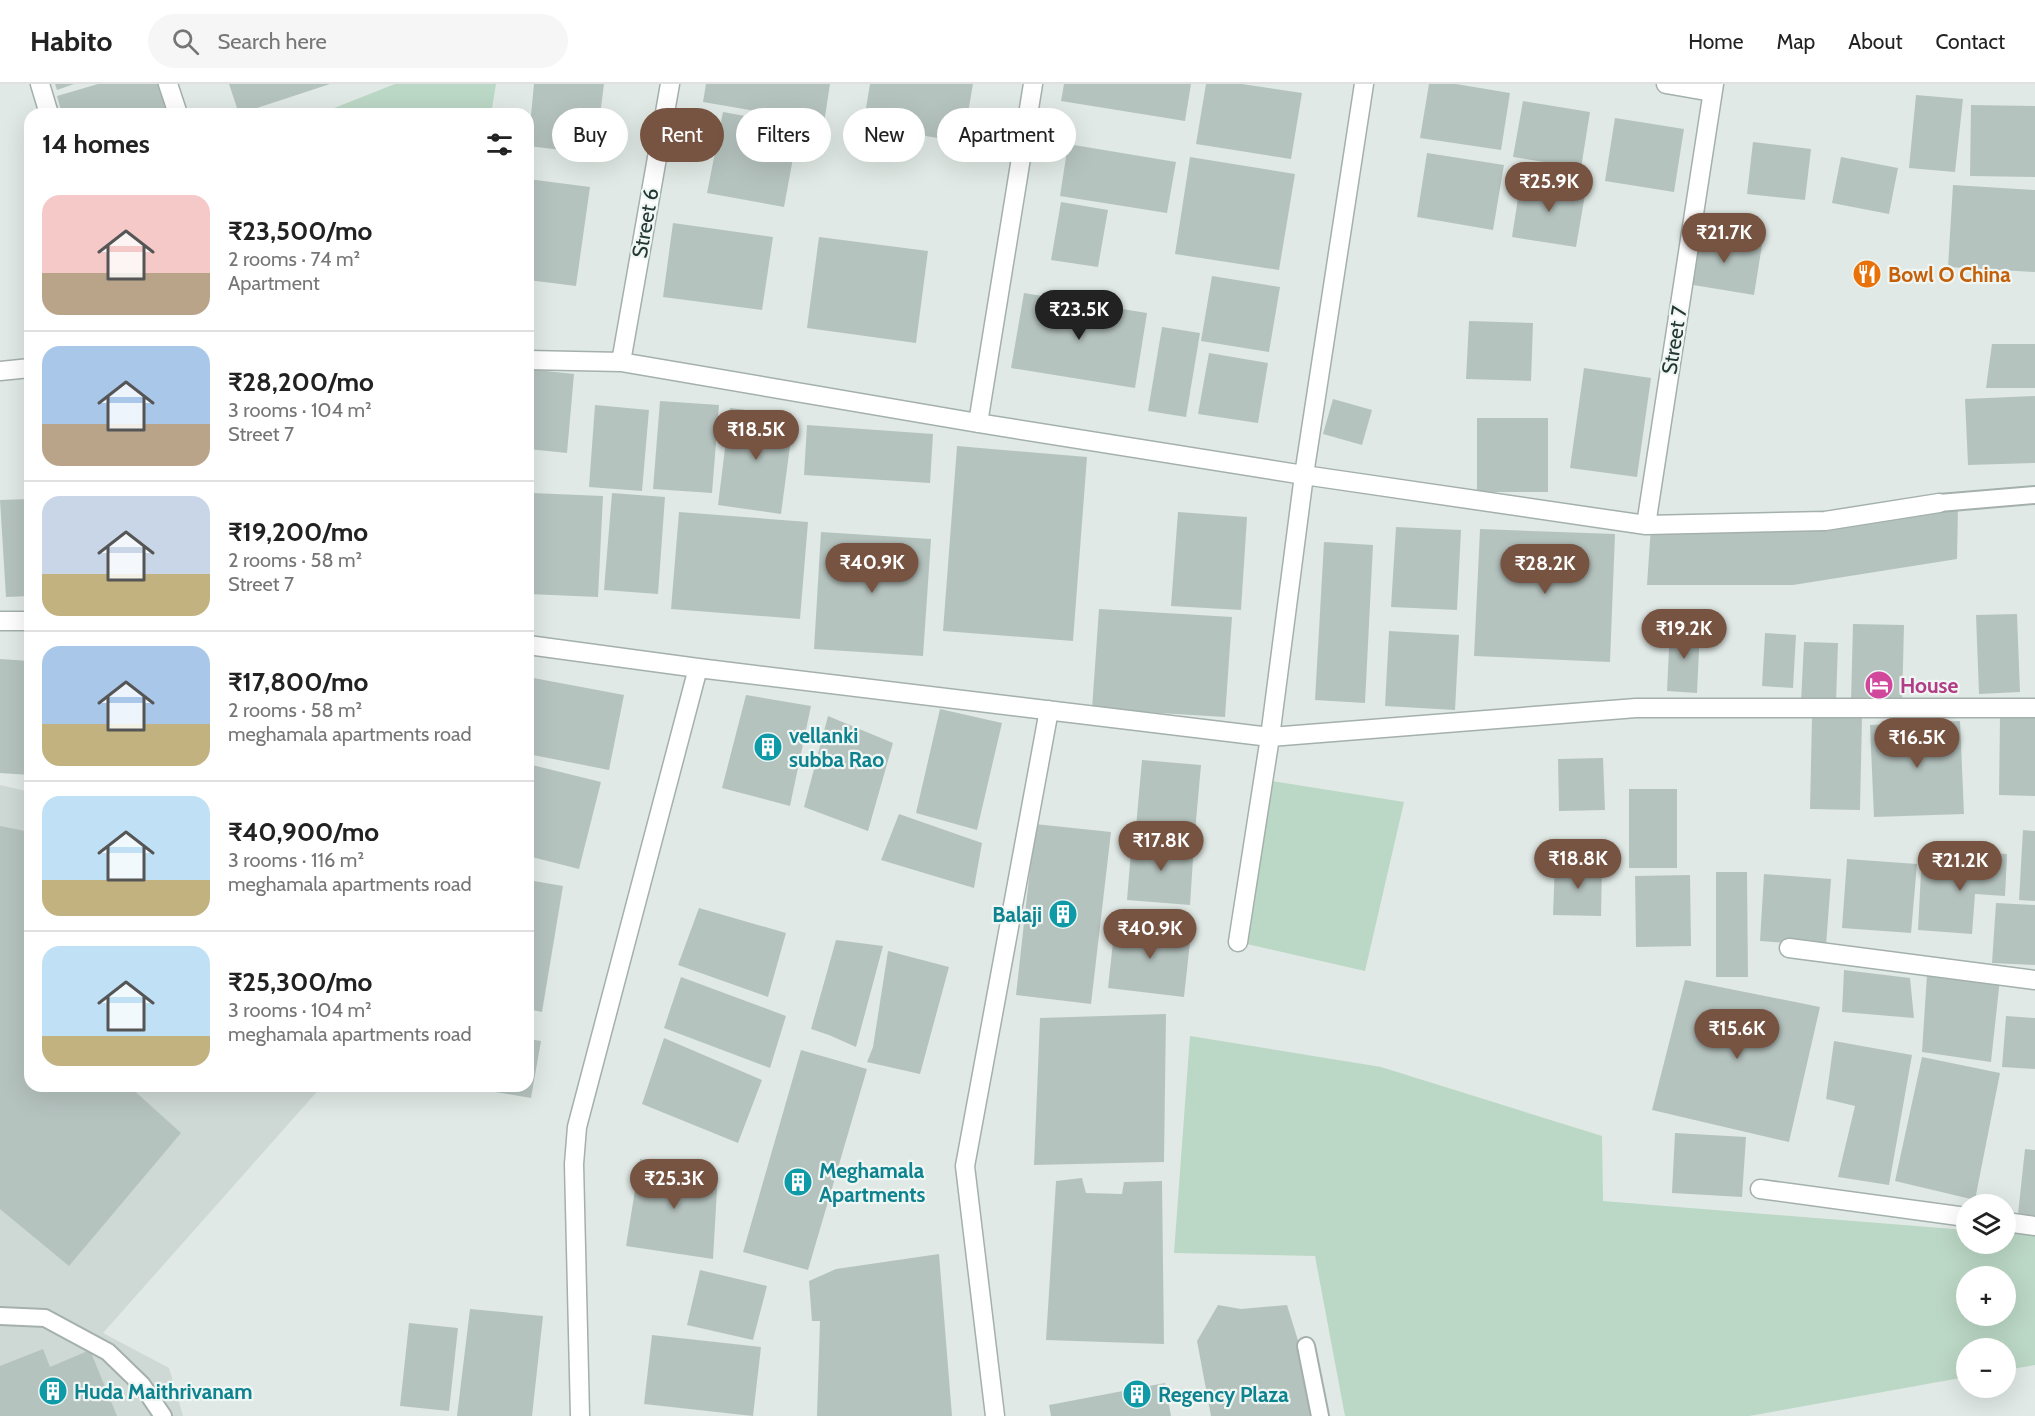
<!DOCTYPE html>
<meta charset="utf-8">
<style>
:root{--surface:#fff;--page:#f6f6f6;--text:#222;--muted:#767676;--line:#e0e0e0;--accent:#775341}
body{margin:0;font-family:Cabin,sans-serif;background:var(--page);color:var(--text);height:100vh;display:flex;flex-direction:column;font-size:22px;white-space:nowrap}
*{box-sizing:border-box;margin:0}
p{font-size:20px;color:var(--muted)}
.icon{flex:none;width:33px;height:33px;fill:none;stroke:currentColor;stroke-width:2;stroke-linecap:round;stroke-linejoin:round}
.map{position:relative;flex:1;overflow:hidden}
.side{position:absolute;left:24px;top:24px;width:510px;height:984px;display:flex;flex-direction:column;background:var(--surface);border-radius:18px;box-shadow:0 6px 24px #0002}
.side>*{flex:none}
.guide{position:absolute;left:552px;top:24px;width:570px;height:54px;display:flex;gap:12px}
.buttons{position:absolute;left:1956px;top:1110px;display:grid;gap:12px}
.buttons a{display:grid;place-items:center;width:60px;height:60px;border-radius:50%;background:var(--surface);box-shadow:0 6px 24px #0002;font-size:30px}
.price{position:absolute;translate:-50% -51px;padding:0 14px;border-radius:21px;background:var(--accent);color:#fff;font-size:20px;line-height:39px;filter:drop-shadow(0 2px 3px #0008)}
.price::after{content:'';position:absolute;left:50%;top:36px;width:18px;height:14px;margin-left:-9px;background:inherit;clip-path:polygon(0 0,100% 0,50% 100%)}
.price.active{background:#222;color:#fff}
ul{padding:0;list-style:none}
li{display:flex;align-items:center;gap:18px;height:150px;padding:0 18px}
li+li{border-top:2px solid var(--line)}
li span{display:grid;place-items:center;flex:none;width:168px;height:120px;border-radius:18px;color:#555}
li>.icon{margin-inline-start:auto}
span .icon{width:72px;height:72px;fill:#fffc;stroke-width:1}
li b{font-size:26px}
h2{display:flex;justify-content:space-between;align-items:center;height:72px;padding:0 18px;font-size:26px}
.tag{padding:0 21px;border-radius:27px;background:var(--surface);box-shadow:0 6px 24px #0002;font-size:21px;line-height:54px}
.tag.active{background:var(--accent);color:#fff}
header{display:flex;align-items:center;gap:36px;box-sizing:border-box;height:84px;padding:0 30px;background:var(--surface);border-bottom:2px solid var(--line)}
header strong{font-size:28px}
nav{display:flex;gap:33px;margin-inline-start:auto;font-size:21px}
.search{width:420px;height:54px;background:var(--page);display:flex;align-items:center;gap:15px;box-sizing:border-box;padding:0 21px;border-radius:33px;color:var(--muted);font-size:22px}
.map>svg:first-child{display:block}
.built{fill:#ced8d4}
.green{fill:#bbd7c5;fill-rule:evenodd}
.building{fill:#b5c3bf}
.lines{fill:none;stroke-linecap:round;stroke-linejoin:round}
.service-casing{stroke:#a4b0ac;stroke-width:20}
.minor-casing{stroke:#a4b0ac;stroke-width:21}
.service{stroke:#fff;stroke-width:16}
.minor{stroke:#fff;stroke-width:18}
.labels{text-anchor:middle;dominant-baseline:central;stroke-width:4.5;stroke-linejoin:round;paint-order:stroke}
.street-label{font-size:21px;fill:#233733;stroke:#eff6f3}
.food-label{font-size:21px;font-weight:bold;fill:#c56008;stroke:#eff6f3;text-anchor:start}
.hotel-label{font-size:21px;font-weight:bold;fill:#b23c85;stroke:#eff6f3;text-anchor:start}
.culture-label{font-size:21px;font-weight:bold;fill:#0d838f;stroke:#eff6f3;text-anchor:start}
</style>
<header>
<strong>Habito</strong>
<div class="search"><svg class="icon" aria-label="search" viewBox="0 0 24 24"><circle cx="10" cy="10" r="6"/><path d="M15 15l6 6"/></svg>Search here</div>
<nav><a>Home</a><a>Map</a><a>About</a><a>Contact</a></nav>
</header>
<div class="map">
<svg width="2035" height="1332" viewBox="0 0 2035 1332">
<rect width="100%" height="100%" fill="#e0e9e5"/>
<path class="built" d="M0 701 30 708V1002H322L103 1249 169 1284 183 1332H0Z"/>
<path class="green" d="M395 0H496L491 30H319Z
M1265 696 1404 718 1365 887 1238 858Z
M1190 952 1381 983 1602 1052 1603 1117 1966 1146V1160H2006V1149L2035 1151V1281L2006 1286V1264H1966V1293L1749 1332H1345L1315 1172 1174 1169ZM1966 1192H2006V1232H1966Z"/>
<path class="building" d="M55 0H74L57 6Z
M98 0H159L168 30H62L57 12Z
M229 0H330L239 30Z
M534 0H604L595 70 528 62Z
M706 0H830L824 39 703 18Z
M870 0H973L963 58 863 42Z
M1064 0H1191L1185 37 1061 17Z
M1206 0H1242L1302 9 1291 75 1196 60Z
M1429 0H1456L1510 9 1501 66 1420 54Z
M1916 11 1963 15 1955 88 1909 84Z
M1523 17 1590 28 1581 84 1513 73Z
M1971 21 2035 22V93L1970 92Z
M723 28 799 42 784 123 707 109Z
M1615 34 1684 45 1674 108 1605 97Z
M1753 58 1811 65 1805 116 1747 110Z
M1068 60 1176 78 1167 129 1060 112Z
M1427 69 1504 81 1493 146 1417 133Z
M1190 73 1295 90 1279 186 1175 170Z
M1841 73 1898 84 1889 130 1832 119Z
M528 95 590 103 576 202 528 196Z
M1521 95 1586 105 1576 163 1512 153Z
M1953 101 2035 106V188L1948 183Z
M1061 118 1108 126 1098 183 1051 176Z
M673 139 773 153 762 226 663 213Z
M1695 150 1762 161 1754 211 1687 200Z
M819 153 928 167 916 259 807 244Z
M1212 192 1280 203 1269 268 1201 257Z
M1024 209 1147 229 1135 304 1011 284Z
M1469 237 1533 239 1531 297 1466 295Z
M1162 243 1200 249 1186 333 1148 327Z
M1992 260H2035V304H1986Z
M1209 269 1268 279 1258 339 1198 330Z
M1584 284 1651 294 1637 393 1570 384Z
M528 285 574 290 567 369 528 365Z
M2035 312V379L1968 381 1965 315Z
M1333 315 1372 326 1362 361 1323 350Z
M660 317 719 321 712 409 653 405Z
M595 321 649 326 642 407 589 403Z
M730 324 794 332 781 430 718 421Z
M1477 334H1548V408H1477Z
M807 341 933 350 930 399 804 391Z
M957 362 1087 373 1073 557 943 547Z
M532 409 603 412 598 513 528 510Z
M612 409 665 413 658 510 604 506Z
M30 415V512L6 513 0 416Z
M1958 423 1957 475 1793 501H1647L1651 442Z
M679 428 808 438 800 535 671 525Z
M1178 428 1247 433 1241 526 1171 522Z
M1396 443 1461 446 1457 526 1391 523Z
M1480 445 1615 450 1610 578 1474 572Z
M821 448 931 455 923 572 814 565Z
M1324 458 1373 461 1365 619 1315 616Z
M1099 525 1232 533 1225 633 1092 625Z
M2017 530 2020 608 1979 610 1976 531Z
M1853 540 1904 541 1902 620 1851 618Z
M1670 543 1700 544 1697 609 1667 607Z
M1389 547 1459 551 1455 626 1385 622Z
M1765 549 1796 551 1793 604 1762 602Z
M1804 558 1838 559 1836 619 1801 618Z
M0 575 30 577V691L0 689Z
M528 593 624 611 609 686 528 670Z
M746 611 811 622 790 722 722 704Z
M940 625 1002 639 977 746 916 729Z
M828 632 893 659 868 747 804 723Z
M2000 632H2035V712L1999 711Z
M1812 633H1862L1860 726 1810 725Z
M1960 637 1964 730 1874 733 1870 641Z
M1603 674 1605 726 1559 727 1558 675Z
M1142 676 1201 681 1195 748 1136 743Z
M528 680 601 698 579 785 528 772Z
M1629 705H1677V784H1629Z
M899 730 982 759 974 804 881 776Z
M1035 740 1111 748 1091 920 1016 911Z
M0 742 30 748V1002H129L181 1049 69 1182 0 1125Z
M2023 746 2035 747V817L2019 816Z
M1132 755 1194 760 1190 821 1127 816Z
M1956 767 2007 770 2005 812 1975 810 1972 850 1918 846 1921 788 1955 790Z
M1847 775 1917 780 1911 849 1842 844Z
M1555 779 1602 781 1601 832 1553 831Z
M1716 788H1747L1748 893H1716Z
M1764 790 1831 795 1826 862 1760 857Z
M1690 791 1691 862 1636 863 1635 792Z
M528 796 563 802 542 928 528 925Z
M1996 819 2035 821V881L1992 879Z
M699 824 786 849 768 913 678 881Z
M1115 840 1191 849 1184 913 1108 904Z
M836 856 883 862 856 963 829 951 811 945Z
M888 867 949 883 920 990 867 978 873 963Z
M1844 886 1910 894 1914 934 1842 928Z
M1927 890 2000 895 1991 978 1922 968Z
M681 893 786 932 770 984 664 944Z
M1685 896 1820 923 1789 1058 1652 1026Z
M1166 930 1164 1078 1034 1081 1040 934Z
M2006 932 2035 934V985L2002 983Z
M664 954 762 996 738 1059 642 1020Z
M528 955 541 957 531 1014 466 1003 528 1002Z
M1834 957 1912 971 1889 1101 1838 1093 1855 1022 1826 1015Z
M801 966 867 985 808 1186 743 1168Z
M1922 973 2000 989 1975 1116 1895 1097Z
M1675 1049 1746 1053 1742 1113 1672 1109Z
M2025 1065 2035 1066V1132L2018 1130Z
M640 1075 718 1088 713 1175 626 1162Z
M1082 1094 1086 1109 1122 1110 1124 1098 1162 1097 1164 1260 1046 1256 1056 1097Z
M939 1170 952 1332H817L820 1237H812L809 1197 836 1185Z
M700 1186 767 1202 753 1256 687 1241Z
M1218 1221 1241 1225 1287 1221 1301 1266 1313 1332H1211L1197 1257Z
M470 1225 543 1232 532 1332H457Z
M409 1239 458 1244 449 1327 400 1322Z
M652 1251 761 1263 753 1332 644 1320Z
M43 1265 50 1283 90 1266 117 1332H0V1282Z
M1165 1299 1171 1332H1051L1049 1321Z"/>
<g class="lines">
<g class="service-casing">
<path id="service" d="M1939 419 2035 411
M0 1232 45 1234 108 1268 142 1301 163 1332
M1306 1262 1320 1332"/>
</g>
<g class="minor-casing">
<path id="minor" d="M40 0 49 30
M168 0 178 30
M1666 0 1712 8
M528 276 621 278 978 339 1304 391 1646 441 1825 437 1939 419
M621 278 670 0
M0 287 30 284
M978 339 1033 0
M1646 441 1714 0
M0 537H30
M528 561 698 584 1270 653 1636 624H2035
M1238 858 1270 653 1304 391 1364 0
M1789 864 2035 896
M1760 1105 1966 1133
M2006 1138 2035 1142
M580 1332 574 1080 577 1043 698 584
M995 1332 965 1082 1049 626"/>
</g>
<use href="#service" class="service"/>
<use href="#minor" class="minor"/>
</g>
<defs>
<g id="restaurant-disc" transform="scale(1.5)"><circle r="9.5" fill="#e8710a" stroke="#eff6f3"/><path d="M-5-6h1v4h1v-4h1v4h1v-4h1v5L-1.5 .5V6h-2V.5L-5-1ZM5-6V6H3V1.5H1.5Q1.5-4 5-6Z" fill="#fff"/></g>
<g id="hotel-disc" transform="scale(1.5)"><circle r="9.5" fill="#d1479c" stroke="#eff6f3"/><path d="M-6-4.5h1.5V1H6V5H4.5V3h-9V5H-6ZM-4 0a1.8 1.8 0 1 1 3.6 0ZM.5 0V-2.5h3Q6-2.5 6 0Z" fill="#fff"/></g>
<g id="building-disc" transform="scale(1.5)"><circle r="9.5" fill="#0f9aa8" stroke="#eff6f3"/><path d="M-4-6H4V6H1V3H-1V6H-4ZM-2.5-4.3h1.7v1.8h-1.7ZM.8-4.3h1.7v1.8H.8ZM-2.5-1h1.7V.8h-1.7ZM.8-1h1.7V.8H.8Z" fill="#fff"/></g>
</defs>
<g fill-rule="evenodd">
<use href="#restaurant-disc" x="1867" y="190"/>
<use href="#hotel-disc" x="1879" y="601"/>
<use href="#building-disc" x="768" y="663"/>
<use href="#building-disc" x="1063" y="830"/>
<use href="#building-disc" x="798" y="1098"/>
<use href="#building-disc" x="53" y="1307"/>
<use href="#building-disc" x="1137" y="1310"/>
</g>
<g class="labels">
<g class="street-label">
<text transform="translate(645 139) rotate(-80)">Street 6</text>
<text transform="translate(1674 256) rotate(-81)">Street 7</text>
</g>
<g class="food-label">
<text x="1888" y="190">Bowl O China</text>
</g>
<g class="hotel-label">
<text x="1900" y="601">House</text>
</g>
<g class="culture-label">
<text x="789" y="651">vellanki<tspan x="789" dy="24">subba Rao</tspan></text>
<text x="1042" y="830" text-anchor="end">Balaji</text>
<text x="819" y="1086">Meghamala<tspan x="819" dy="24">Apartments</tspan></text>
<text x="74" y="1307">Huda Maithrivanam</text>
<text x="1158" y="1310">Regency Plaza</text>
</g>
</g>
</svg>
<div class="buttons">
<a><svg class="icon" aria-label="layers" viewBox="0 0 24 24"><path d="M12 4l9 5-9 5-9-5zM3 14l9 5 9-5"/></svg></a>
<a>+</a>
<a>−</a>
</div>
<b class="price" style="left:1549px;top:129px">₹25.9K</b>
<b class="price" style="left:1724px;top:180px">₹21.7K</b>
<b class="price active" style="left:1079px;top:257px">₹23.5K</b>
<b class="price" style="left:756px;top:377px">₹18.5K</b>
<b class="price" style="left:872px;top:510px">₹40.9K</b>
<b class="price" style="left:1545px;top:511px">₹28.2K</b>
<b class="price" style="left:1684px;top:576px">₹19.2K</b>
<b class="price" style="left:1917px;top:685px">₹16.5K</b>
<b class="price" style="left:1161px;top:788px">₹17.8K</b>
<b class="price" style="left:1578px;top:806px">₹18.8K</b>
<b class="price" style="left:1960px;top:808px">₹21.2K</b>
<b class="price" style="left:1150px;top:876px">₹40.9K</b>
<b class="price" style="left:1737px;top:976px">₹15.6K</b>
<b class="price" style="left:674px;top:1126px">₹25.3K</b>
<div class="guide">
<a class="tag">Buy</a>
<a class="tag active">Rent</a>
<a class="tag">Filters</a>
<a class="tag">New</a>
<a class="tag">Apartment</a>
</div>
<section class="side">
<h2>14 homes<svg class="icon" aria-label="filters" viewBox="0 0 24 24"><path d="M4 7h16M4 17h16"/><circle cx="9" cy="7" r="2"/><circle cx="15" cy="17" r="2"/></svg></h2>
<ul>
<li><span style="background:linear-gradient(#f6c9c9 65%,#b9a48a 0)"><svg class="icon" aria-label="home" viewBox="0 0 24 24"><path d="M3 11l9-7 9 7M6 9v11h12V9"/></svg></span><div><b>₹23,500/mo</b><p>2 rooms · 74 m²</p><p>Apartment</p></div></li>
<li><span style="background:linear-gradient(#a9c7e8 65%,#b9a48a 0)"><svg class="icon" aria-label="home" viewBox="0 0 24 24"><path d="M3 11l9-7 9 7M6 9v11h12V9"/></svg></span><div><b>₹28,200/mo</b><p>3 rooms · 104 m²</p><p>Street 7</p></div></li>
<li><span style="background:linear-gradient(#c9d6e8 65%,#c2b280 0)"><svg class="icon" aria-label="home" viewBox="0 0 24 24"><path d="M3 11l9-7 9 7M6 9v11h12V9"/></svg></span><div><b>₹19,200/mo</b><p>2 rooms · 58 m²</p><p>Street 7</p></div></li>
<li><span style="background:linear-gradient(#a9c7e8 65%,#c2b280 0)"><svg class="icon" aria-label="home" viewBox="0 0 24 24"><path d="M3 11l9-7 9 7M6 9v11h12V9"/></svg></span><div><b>₹17,800/mo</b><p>2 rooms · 58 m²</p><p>meghamala apartments road</p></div></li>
<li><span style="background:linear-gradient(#bfe0f5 70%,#c2b280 0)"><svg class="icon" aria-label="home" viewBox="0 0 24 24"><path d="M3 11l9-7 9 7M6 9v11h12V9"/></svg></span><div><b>₹40,900/mo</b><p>3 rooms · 116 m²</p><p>meghamala apartments road</p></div></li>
<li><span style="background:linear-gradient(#bfe0f5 75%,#c2b280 0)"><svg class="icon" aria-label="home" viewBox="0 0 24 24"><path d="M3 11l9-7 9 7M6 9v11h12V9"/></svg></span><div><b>₹25,300/mo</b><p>3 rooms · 104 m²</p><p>meghamala apartments road</p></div></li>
</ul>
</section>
</div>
